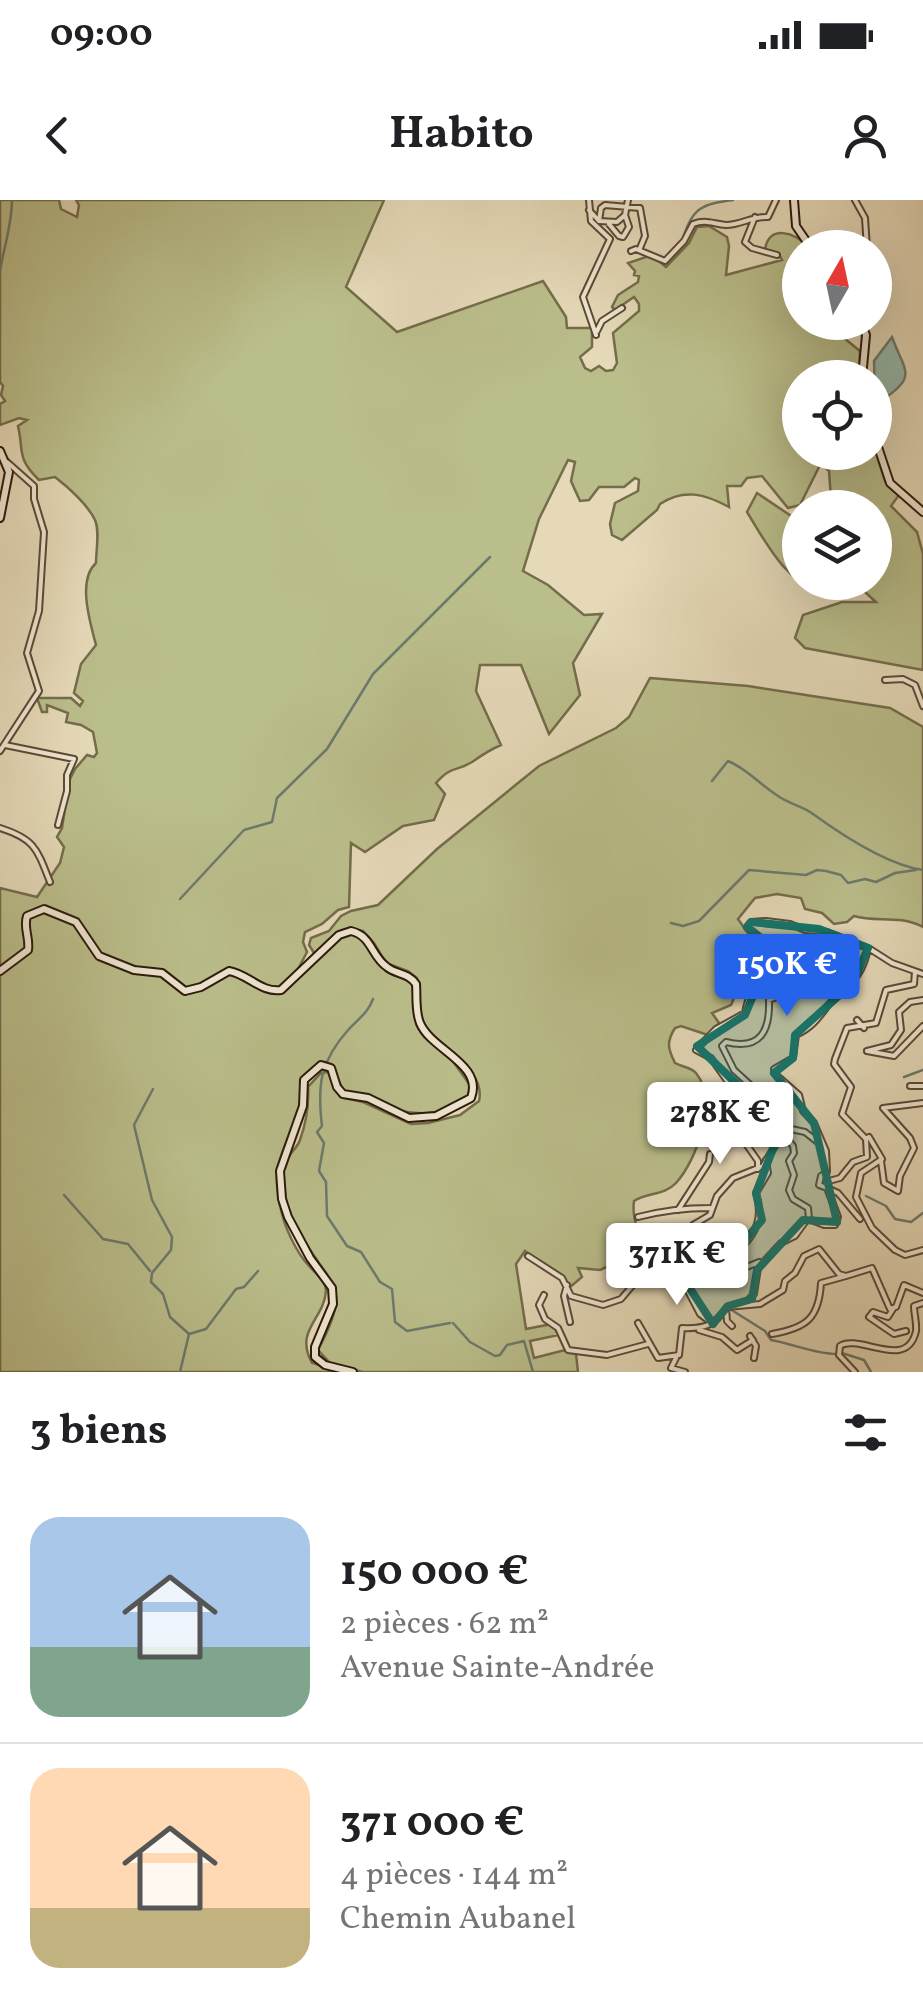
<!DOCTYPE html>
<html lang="fr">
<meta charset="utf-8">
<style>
:root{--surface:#fff;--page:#f2f2f2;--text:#202124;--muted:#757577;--line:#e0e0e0;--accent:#2563eb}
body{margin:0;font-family:Vollkorn,serif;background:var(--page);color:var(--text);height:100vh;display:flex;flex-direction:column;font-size:38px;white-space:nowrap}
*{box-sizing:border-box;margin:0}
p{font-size:32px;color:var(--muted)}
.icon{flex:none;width:55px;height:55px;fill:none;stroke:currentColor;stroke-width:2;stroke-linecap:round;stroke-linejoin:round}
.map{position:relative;height:1172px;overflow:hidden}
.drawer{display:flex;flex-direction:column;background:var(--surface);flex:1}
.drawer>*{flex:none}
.needle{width:65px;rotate:9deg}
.tools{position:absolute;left:782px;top:30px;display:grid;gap:20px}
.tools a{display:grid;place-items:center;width:110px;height:110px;border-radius:50%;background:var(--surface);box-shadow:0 10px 40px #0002;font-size:50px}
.price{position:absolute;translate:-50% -85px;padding:0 22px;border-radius:10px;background:#fff;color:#222;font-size:32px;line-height:65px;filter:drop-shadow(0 2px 5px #0008)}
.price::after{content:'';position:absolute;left:50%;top:60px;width:30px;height:22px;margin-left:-15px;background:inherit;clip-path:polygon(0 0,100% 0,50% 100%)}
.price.on{background:var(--accent);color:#fff}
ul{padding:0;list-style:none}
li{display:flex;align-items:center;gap:30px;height:250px;padding:0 30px}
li+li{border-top:2px solid var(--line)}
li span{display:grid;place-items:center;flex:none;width:280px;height:200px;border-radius:30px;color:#555}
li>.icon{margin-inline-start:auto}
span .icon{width:120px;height:120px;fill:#fffc;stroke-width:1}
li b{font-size:42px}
h2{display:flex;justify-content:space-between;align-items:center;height:120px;padding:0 30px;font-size:42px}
.status{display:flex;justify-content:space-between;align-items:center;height:70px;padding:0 50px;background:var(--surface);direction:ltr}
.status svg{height:28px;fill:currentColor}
header{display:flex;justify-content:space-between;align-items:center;height:130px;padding:0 30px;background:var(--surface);font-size:45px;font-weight:700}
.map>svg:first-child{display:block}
.green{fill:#babe8b;stroke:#746c4b;stroke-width:2.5}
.water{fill:#96baae;stroke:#6c7a6d;stroke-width:2.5}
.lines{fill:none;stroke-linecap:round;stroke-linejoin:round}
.stream{stroke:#6c7a6d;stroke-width:2.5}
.street-casing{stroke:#5b4936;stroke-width:8}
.secondary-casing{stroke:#2d190b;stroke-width:10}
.street{stroke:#eee6d1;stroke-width:4}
.secondary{stroke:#eee6d1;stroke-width:6}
.marked{fill:#0f766e;fill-opacity:0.2;stroke:#0f766e;stroke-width:8;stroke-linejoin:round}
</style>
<div class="status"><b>09:00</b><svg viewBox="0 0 49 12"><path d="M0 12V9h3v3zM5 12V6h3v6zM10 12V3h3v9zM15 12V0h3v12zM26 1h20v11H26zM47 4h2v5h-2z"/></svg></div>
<header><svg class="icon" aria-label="back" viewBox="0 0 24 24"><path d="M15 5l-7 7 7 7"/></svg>Habito<svg class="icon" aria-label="person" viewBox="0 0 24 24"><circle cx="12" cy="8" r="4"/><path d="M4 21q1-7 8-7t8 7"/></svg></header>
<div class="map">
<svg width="923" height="1172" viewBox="0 0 923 1172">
<rect width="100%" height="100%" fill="#e5d9b8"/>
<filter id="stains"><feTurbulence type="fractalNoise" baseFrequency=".002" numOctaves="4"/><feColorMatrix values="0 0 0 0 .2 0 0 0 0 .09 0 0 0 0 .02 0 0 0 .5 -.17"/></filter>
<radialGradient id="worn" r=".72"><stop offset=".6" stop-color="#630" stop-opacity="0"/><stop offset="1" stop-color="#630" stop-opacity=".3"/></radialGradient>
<path class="green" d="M0 0H59L61 9 77 17 79 5 76 0H384L346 87 397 132 543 81 566 117 567 128H592V147L580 157 585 168 591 171 599 166 606 171 613 170 617 163 613 133 639 111V104L634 97 615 110 612 107 618 95 638 82 639 76 634 75 635 71 628 63 652 55 666 67 689 43 697 27 709 26 727 37 729 46 726 75 782 60 778 53 765 50C768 24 796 32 808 47L800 48V122L841 123 833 129 860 151 859 177 800 178V252H875V249L885 281 899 295 891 306 917 332 923 354V470L805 448 795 438 803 415 842 402H876L855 383 875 382V308L821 307 831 299 829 271 821 263 800 305 788 308 762 276 747 278 741 286H727L729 307C705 294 684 288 660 304L657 310 622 340 612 335 610 324 615 303 638 291 639 280 635 278 624 287H599L589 300 580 301 571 281 575 262 568 260 539 319 523 371 548 385 584 415 602 414 573 463 580 495 549 534 521 465H480L476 491 501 545C489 550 482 555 472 562 456 572 452 565 436 583L445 594 434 620 403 626 365 652 351 643 349 707 338 710 322 724 305 732 303 742 307 752 296 773 298 777 337 737 351 732C369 739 370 759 384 768 395 775 404 776 413 785L417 826 424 837 452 860 470 885 468 897C429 929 385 907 343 890L332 865 325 862 309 871 300 882C306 912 286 935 279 963 275 976 278 997 281 1010 285 1028 296 1052 309 1066 315 1073 326 1080 326 1091 324 1120 294 1130 312 1163L346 1172H0V688L37 697 60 663 64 647 57 637 62 628 69 581 75 569 87 555 94 557 97 553 93 532 81 525 66 522 68 513 47 505V512H42L37 498H71L80 506 83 501 74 493 81 464 96 445C90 422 77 380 96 363 96 350 100 331 95 320 88 305 68 287 55 277L39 280C16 258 24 251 18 226L27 220 19 218 0 225V204L5 201 1 195 3 186 0 182Z
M757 293 800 322V382L835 383 824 394C785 381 768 346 747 312Z
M650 478 748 486 890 508 923 527V727C898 714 876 723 854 716L847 722 834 724 822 713 805 709 801 698 777 694 755 698 738 719 747 732 769 747 760 770 732 765 730 772 746 784 744 794 737 791 731 805 712 813 719 823 708 835 681 826 675 828C666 842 668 849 675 863 682 867 691 867 696 873 718 900 697 960 676 983 664 996 647 992 634 1001 631 1025 642 1038 657 1055L651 1058 628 1039 617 1072 611 1065 600 1070 578 1068 582 1077 569 1088C560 1070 539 1064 525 1051L516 1064 526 1129 552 1124 559 1135 530 1141 534 1158 565 1150 576 1154 578 1172H363L332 1165 318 1150C354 1083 330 1088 300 1033 295 1024 288 1015 287 1005 285 994 282 977 284 966 287 955 297 949 300 940 306 923 309 904 308 887L321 873 328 872 340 897 363 902 411 924 428 923 460 915 479 901C486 871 445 852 429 833 416 818 422 795 417 778L408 771 386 763 374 743 363 731 344 730 316 756 309 745 311 738 329 731 341 716 351 711 378 705 437 649 539 566 616 528 629 517Z"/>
<path class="water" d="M892 137C904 171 919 176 882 200L875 198 874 161Z"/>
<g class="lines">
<path class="stream" d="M683 39C692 7 703 4 733 0
M0 71C4 47 12 24 12 0
M712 581 728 561C748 569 760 585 778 596 789 604 803 606 813 614 842 635 888 665 923 670
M180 699 244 630 272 622 277 598 327 549 373 474 490 357
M671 723 683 726 699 721 749 670 806 675 817 670 826 671 841 675 848 683 865 679 876 682 895 673 916 670
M373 799C368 813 359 818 349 829 320 861 317 885 322 926L317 932 324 943 319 971 326 982 327 1016 347 1046 361 1052 380 1082 392 1089 395 1122 407 1131 450 1123
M904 877 923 870
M153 889 134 925 152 1000 172 1037 171 1050 152 1073 151 1082 163 1094 170 1117 189 1134 180 1172
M64 995 103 1039 128 1044 150 1071
M866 996 886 1006 895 1019 911 1022 923 1013
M730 1109 765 1131 771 1140C794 1144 814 1154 837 1154
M453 1123 470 1142 495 1156 500 1155 507 1145 524 1141 533 1172
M189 1134 206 1129 236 1089 244 1087 258 1071
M842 1153 864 1160 871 1172"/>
<g class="street-casing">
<path id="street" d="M589 0 591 21 610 39 583 97 596 135
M855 0 865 18 867 48
M589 10 599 21 617 22 625 15 628 0
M755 17 745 42 752 48 777 55
M599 21 601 8 605 5 640 8 645 36 640 48
M609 24 619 36 623 37 629 27 625 15
M631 51 636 49 665 61 684 41 693 24C706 19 713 24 726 25 741 25 752 16 768 17L776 0
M597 131 602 121 622 108
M885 480 903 479 915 485 923 506
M5 545 74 559 67 575V591L58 625
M0 551 39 491 27 453 39 411 44 332 34 299V286L7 262
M0 628C35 639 37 649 50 682
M780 776 788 780 790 792 769 800C770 829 762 851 726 842L722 846 734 870 768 901 777 926 793 946 794 953 789 961 794 975 789 990 793 999 808 1008 809 1019 824 1025H835L838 1017 827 988 819 985 821 976 827 972 826 951 814 923 803 911 799 895 774 873V869L793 858 796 835C811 828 817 820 826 808 843 784 861 785 868 748
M780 776 789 768 788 765 771 746 747 727 751 722 766 721 790 724 805 730 827 732 870 749 892 763 923 774
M857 820 864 828
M867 851 891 845 901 830 899 812 910 802 923 800
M867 851 894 856 923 826
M910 886H923
M710 894 736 916 739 934 758 961V969
M791 929 805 932 824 947
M866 939 842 914 851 887 834 864 835 859 847 828 876 823 886 790 914 784 915 772
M777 943 758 904 728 882 711 858 696 850 716 829 745 813C748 793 757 780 778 776
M881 961 884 983 898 991 900 976 914 948 910 938 883 908 923 903
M826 986 829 981 840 978 853 962 867 957 866 939 869 937 882 959 861 973 856 997 872 1028 895 1050 905 1055 923 1050
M827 988 838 993 860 1019
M678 1010 709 962 710 954
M638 1017C661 1011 686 1008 710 1008
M528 1056 562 1078 571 1096 603 1105 621 1099 643 1073 646 1063 674 1050 693 1025 710 1015 717 996 733 978 763 966 782 934
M662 1056 678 1059 719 1078 759 1062 758 1068
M671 1059 700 1114 713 1124
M698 1069 704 1056 728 1039
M709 1074C738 1050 769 1034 756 993L768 973 766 960
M567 1085 564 1096 570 1122
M544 1095 539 1105 545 1119 558 1128 568 1150 607 1155 648 1144
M744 1104 754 1094 758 1068 781 1043 795 1036 808 1018
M726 1109 727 1121 732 1126
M893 1109 888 1117 873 1112 869 1117 894 1134 906 1131
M638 1123 658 1158 679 1155 682 1128C704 1129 714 1126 727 1107L760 1104 783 1090 785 1081 795 1073 804 1056 819 1049 839 1074 846 1076 872 1068 890 1109 896 1107 904 1085 923 1093
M699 1130 722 1137 737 1150 753 1140
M772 1134C807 1128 819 1118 821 1083L846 1076
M750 1136 756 1146 754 1158
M676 1158 671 1168 685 1172
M855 1172 839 1155 840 1146C859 1133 907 1172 916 1131 917 1123 914 1114 914 1106L923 1103"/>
</g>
<g class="secondary-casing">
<path id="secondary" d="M794 0 796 26 811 48
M861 122 866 135 862 178
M875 238 890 283 923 312
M0 251 9 272 0 318
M0 771 28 750C30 737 23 728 27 716L44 709 76 722 99 756 134 770 162 773 185 791 201 787 229 771C248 774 261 793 281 790L339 735 351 731C372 736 371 756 387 767 397 775 407 772 416 784 417 796 415 811 420 823 431 850 484 864 471 898L436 916 409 918 368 898 343 894 337 887 331 868 321 865 304 880 303 906 280 971 282 999 288 1017 310 1058 332 1088 333 1104 315 1147V1157L325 1165 353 1172"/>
</g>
<use href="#street" class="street"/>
<use href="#secondary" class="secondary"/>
</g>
<path class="marked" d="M751 722 819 729 868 748 853 783 795 835 793 858 774 873 814 923 837 1022 803 1020 757 1070 752 1099 728 1106 713 1124 671 1059 710 1073 730 1058 762 1020 756 993 774 946 758 904 697 846 745 815 757 786 789 767 747 727Z"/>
<rect width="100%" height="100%" filter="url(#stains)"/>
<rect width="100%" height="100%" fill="url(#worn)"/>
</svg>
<div class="tools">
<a><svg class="needle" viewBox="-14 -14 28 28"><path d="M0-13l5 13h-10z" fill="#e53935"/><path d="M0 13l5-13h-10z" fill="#757577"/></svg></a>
<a><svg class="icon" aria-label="locate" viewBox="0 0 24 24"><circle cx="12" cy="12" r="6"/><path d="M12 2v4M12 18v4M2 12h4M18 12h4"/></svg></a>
<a><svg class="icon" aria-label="layers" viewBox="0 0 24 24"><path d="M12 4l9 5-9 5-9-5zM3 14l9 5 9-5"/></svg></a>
</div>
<b class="price on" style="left:787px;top:819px">150K €</b>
<b class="price" style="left:720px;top:967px">278K €</b>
<b class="price" style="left:677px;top:1108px">371K €</b>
</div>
<section class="drawer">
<h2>3 biens<svg class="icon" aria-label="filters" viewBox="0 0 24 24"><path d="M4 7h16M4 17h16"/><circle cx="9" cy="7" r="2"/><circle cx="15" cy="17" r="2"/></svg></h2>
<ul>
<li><span style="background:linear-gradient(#a9c7e8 65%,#7fa58c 0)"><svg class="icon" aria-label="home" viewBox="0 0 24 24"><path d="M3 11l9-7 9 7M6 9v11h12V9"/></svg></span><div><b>150 000 €</b><p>2 pièces · 62 m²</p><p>Avenue Sainte-Andrée</p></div></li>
<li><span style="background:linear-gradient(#ffd9b3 70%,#c2b280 0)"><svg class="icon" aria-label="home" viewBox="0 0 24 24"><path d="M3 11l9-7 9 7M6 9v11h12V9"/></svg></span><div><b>371 000 €</b><p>4 pièces · 144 m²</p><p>Chemin Aubanel</p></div></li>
</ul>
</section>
